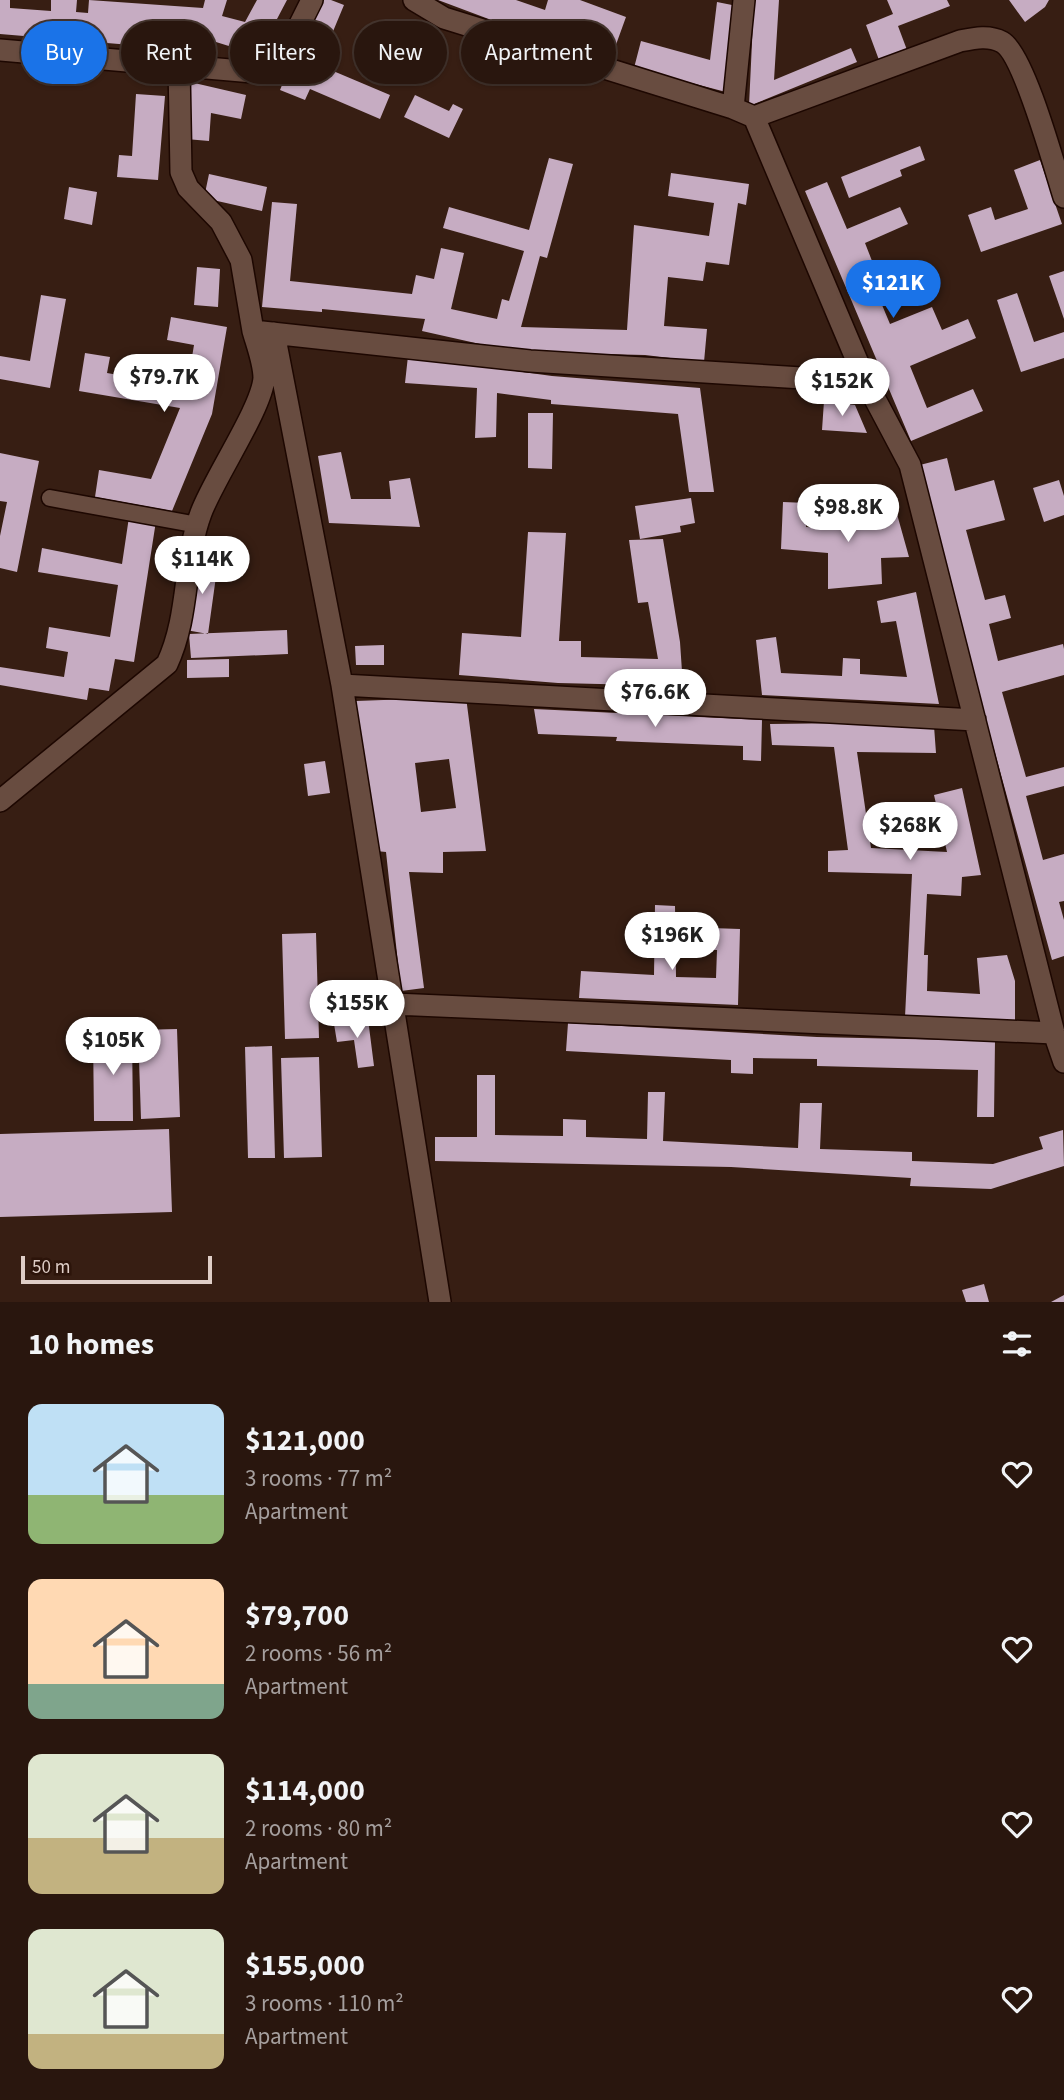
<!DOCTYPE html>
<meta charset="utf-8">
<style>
:root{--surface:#29160e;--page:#35231c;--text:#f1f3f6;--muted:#a59f9e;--line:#45352e;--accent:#1a73e8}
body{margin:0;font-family:"Source Sans 3",sans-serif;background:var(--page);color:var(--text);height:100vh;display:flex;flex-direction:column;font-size:26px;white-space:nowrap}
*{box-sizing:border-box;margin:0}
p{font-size:23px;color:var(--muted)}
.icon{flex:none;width:38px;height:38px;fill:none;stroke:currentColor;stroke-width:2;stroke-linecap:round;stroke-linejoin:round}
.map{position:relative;height:1302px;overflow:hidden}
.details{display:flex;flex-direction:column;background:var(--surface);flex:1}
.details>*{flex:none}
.hud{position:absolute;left:21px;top:21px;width:700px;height:63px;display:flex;gap:14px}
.scale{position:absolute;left:21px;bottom:18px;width:191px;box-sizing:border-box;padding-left:7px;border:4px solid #dfcec7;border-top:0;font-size:19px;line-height:24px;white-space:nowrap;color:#dfcec7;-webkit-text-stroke:5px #2c140a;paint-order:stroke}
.price{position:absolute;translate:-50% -60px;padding:0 16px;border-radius:24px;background:#fff;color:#222;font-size:23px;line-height:46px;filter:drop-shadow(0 2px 4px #0008)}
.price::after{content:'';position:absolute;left:50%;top:42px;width:21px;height:16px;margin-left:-10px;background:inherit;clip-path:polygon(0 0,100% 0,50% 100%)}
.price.selected{background:var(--accent);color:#fff}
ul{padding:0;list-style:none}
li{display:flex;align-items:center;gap:21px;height:175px;padding:0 28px}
li span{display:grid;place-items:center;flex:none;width:196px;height:140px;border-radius:14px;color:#555}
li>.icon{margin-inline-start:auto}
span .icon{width:84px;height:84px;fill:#fffc;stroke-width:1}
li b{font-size:30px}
h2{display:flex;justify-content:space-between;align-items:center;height:84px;padding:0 28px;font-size:30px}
.tag{padding:0 24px;border-radius:32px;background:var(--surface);box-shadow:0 2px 5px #0004,0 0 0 2px var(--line);font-size:24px;line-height:63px}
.tag.selected{background:var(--accent);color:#fff}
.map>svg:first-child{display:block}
.building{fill:#c6acc2;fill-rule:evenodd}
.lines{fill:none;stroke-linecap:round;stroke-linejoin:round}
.service-casing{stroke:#1d0701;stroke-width:19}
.minor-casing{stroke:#1d0701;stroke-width:24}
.service{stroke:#684c40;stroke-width:16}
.minor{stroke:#684c40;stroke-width:21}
</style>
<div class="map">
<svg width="1064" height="1302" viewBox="0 0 1064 1302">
<rect width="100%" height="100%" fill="#371e13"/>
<path class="building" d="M0 0H10V8L51 11V0H77L76 12 88 13 89 0 203 8 205 0H227L222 16 245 22 257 0H287L258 55 216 42 214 52 0 34Z
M317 0H331L344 5 319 65 390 95 380 119 310 89 305 100 280 90Z
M438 0H516L545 10 548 0H580L626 17 609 64Z
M754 0H779L774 80 851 48 857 62 749 106Z
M887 0H947L950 6 898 26 907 50 879 60 866 25 893 14Z
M1009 0H1049L1045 7 1025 22Z
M717 2 742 7 726 92 634 68 641 41 710 60Z
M190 82 246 95 241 119 211 113 209 141 186 139Z
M136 94 165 96 158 180 117 177 119 155 132 156Z
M415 95 449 111 453 104 463 109 449 138 404 117Z
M920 146 925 160 900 170 902 176 849 198 841 177Z
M549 158 573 164 547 258 540 256 521 327 627 330 634 225 709 236 714 203 668 196 671 173 749 184 746 205 738 203 729 265 706 262 703 281 668 277 664 326 707 329 704 362 645 355 515 352 422 331 425 319 322 309V312L262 307 272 202 297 204 290 281 412 294 416 275 434 279 441 248 464 253 451 309 497 319 502 299 509 301 524 251 443 228 449 207 529 230Z
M1040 160 1062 224 981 252 968 215 991 207 995 220 1028 209 1014 170Z
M209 174 267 187 262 211 204 198Z
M827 182 847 229 900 207 908 224 865 243 874 266 867 269 890 324 932 307 942 330 968 319 976 338 910 366 927 408 973 389 983 411 911 441 805 191Z
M69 187 97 192 92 225 64 219Z
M197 267 220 269 218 307 194 305Z
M1064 271V319L1049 276Z
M1017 293 1034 342 1064 332V358L1021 372 997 300Z
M41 295 66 299 50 388 0 379V356L30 361Z
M171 317 227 327 212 414 172 511 95 497 99 470 151 479 180 408 79 391 85 353 110 357 107 373 187 387 194 345 167 340Z
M408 356 552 376 700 388 714 492H689L678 414 551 404V400L497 393 496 437 475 438 477 388 405 383Z
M824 401 855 405 867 433 822 430Z
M528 413H553L552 469 528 468Z
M341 452 351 499H391L389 481 410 478 420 527 329 523 318 456Z
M0 453 39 461 17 572 0 568V536L7 502 0 501Z
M947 458 955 491 994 480 1005 520 966 530 985 600 1005 595 1011 618 989 624 998 661 1063 644 1064 649V675L1002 692 1026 777 1064 767V786L1026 796 1043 860 1064 854V901L1059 902 1064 920V956L1052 960 916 466Z
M1059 480 1064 496V515L1044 522 1033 488Z
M691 498 695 523 680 526 681 532 640 539 635 506Z
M783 502 807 503 806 527 860 530 861 505 895 507 909 557 881 558 882 584 828 589V553L781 549Z
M129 517 156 521 134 662 115 659 109 691 89 688 87 700 0 685V667L64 677 68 652 46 648 49 627 110 637 118 585 38 572 42 548 122 564Z
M528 532 566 533 559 641H581V657L658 659 648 602 638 603 629 540 663 539 680 642 683 686 558 683 459 675 462 633 521 637Z
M196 558 218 562 208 634 186 630Z
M916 592 939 704 762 695 756 640 776 637 781 673 842 676 843 658 860 659V674L907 677 896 621 881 623 877 601Z
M287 630 288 654 191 658 189 634Z
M384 645V665H356L355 646Z
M229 659V677L187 678V660Z
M466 697 486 851 443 852V873L409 872 424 988 401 991 386 852 376 851 356 701ZM449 759 456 808 421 812 415 763Z
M534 709 762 720 761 761 743 760V746L616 741 617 737 538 734Z
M852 723 934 726 936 753 857 752 871 848 947 852 934 795 962 788 981 875 962 877 961 896 927 894 924 955H928L927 991 980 994 977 958 1007 955 1015 981V1022L905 1017 912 874 828 872V851L848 850 834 747 772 745 770 724Z
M325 761 330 793 308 796 304 764Z
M655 905 675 906 676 977 716 978 717 950H710L711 928 740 929 738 1005 579 998 581 971 654 975Z
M316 933 319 1038 285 1039 282 934Z
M363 982 366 998 347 1002 344 986Z
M368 1019 374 1066 358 1068 354 1040 337 1042 334 1024Z
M568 1023 817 1037 995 1041 994 1117H977L978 1070 817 1066V1059L753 1058V1074L731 1073V1060L566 1051Z
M177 1029 180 1117 141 1119 138 1030Z
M93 1033H132L133 1121H94Z
M272 1046 275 1158H248L245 1047Z
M319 1057 322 1157 284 1158 281 1058Z
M477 1075H495V1135L563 1136V1119L586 1120V1137L647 1139 648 1092H665L663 1141 798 1148 800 1103H822L820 1149 912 1152V1161L993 1164 1043 1149 1039 1137 1063 1130 1064 1166 991 1189 910 1186 911 1178 731 1167 435 1161V1137H477Z
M169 1129 172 1212 0 1217V1134Z
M984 1284 989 1302H966L962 1290Z
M1064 1295V1302H1051Z"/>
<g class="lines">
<g class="service-casing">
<path id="service" d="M50 498 198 525"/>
</g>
<g class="minor-casing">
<path id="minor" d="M414 0 444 18 733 108 754 117 866 382 910 465 1054 1033 1064 1062
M0 50 253 72 272 69 283 58 312 0
M179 66 181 172 188 188 221 222 241 260 253 331 530 361 866 382
M733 108 744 0
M754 117 960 41C975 38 989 35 1002 42 1024 54 1055 169 1064 197
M274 333 342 685 440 1302
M342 685 975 720
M0 801 167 664C190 615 183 561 201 513 214 478 262 408 264 378 264 363 257 345 253 331
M394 1004 1054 1033"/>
</g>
<use href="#service" class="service"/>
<use href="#minor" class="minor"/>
</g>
</svg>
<div class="scale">50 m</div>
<b class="price selected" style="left:893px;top:320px">$121K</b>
<b class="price" style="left:164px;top:414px">$79.7K</b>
<b class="price" style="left:842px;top:418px">$152K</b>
<b class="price" style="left:848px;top:544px">$98.8K</b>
<b class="price" style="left:202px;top:596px">$114K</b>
<b class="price" style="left:655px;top:729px">$76.6K</b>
<b class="price" style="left:910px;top:862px">$268K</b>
<b class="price" style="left:672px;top:972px">$196K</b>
<b class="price" style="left:357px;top:1040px">$155K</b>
<b class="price" style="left:113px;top:1077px">$105K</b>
<div class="hud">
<a class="tag selected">Buy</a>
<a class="tag">Rent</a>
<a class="tag">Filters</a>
<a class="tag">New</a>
<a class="tag">Apartment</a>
</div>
</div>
<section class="details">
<h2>10 homes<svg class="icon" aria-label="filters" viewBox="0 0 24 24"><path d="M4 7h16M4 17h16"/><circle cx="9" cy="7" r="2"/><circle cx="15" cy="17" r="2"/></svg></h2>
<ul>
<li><span style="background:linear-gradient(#bfe0f5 65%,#8fb573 0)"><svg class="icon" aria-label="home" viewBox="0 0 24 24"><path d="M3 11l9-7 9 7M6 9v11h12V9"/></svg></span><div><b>$121,000</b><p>3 rooms · 77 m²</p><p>Apartment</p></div><svg class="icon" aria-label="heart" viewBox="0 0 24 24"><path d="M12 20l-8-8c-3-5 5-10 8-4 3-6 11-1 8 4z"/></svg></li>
<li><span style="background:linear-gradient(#ffd9b3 75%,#7fa58c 0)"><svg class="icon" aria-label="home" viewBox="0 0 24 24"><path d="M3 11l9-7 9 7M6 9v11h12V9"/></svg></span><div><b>$79,700</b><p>2 rooms · 56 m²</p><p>Apartment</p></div><svg class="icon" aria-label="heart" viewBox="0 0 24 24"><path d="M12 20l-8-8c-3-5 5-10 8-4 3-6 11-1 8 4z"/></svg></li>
<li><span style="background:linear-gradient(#dfe7d0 60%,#c2b280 0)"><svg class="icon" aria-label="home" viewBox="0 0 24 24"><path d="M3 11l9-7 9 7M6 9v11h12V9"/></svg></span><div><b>$114,000</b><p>2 rooms · 80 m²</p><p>Apartment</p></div><svg class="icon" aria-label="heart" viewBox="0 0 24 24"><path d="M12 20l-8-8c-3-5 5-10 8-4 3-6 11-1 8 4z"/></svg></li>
<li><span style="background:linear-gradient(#dfe7d0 75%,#c2b280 0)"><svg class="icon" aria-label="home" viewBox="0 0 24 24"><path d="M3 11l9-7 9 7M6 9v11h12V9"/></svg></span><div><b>$155,000</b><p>3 rooms · 110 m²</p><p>Apartment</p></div><svg class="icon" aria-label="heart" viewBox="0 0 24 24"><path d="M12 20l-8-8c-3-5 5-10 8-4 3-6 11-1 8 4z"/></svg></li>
</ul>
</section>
